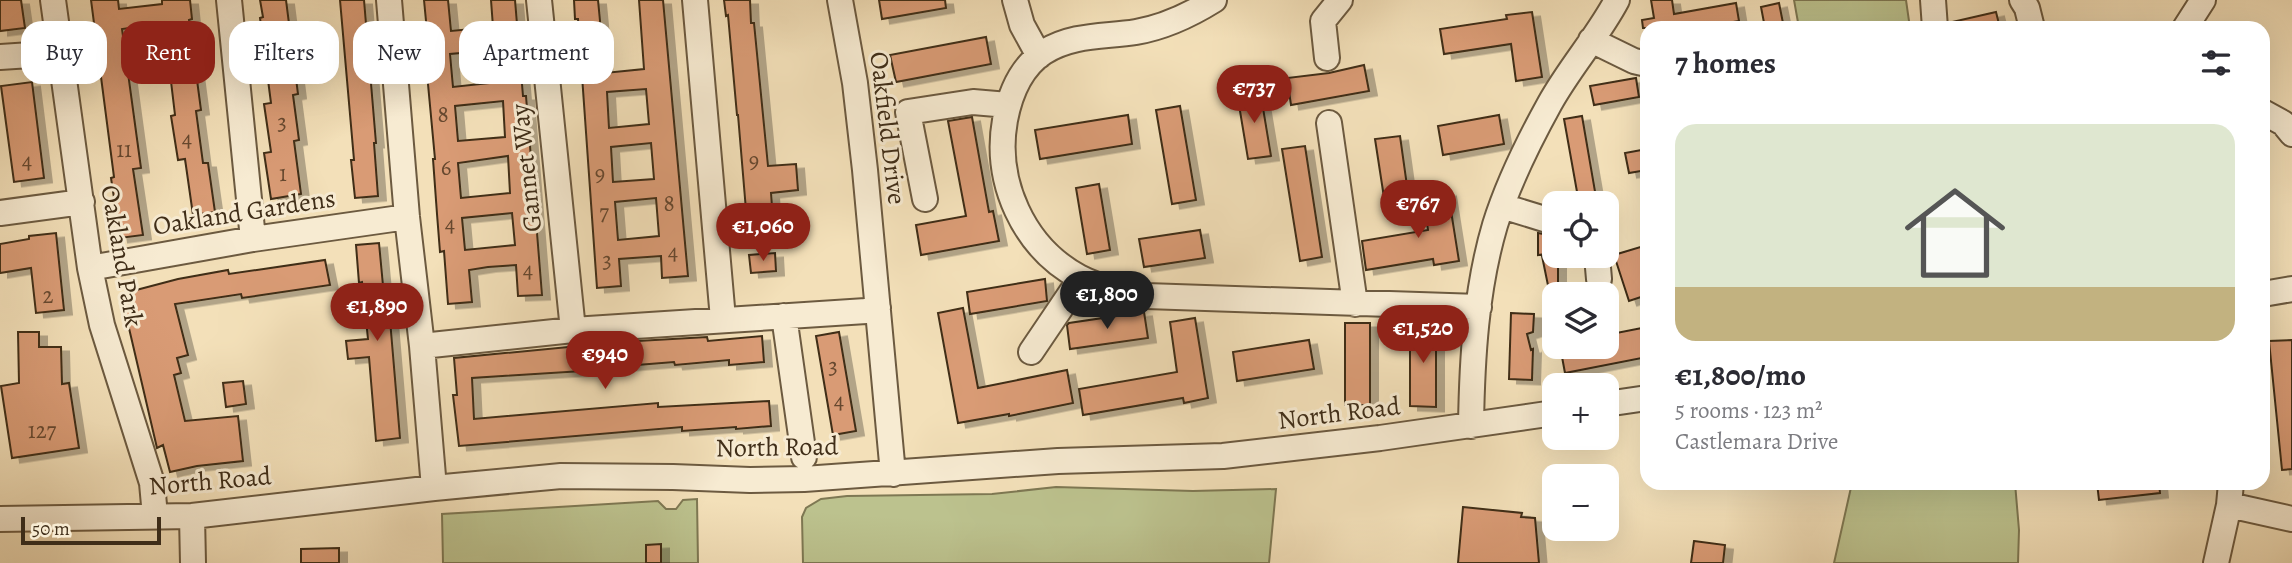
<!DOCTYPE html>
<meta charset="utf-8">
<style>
:root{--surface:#fff;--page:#f7f7f7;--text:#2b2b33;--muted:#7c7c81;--accent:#8f2418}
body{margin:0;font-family:Alegreya,serif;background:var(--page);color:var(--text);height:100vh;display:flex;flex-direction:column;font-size:26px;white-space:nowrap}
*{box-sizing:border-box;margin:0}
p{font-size:23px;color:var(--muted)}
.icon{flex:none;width:38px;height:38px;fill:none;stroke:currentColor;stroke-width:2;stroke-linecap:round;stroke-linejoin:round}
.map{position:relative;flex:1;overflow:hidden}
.details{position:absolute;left:1640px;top:21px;width:630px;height:469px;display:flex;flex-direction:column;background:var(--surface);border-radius:21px;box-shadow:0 7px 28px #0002}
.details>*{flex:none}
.top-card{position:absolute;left:21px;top:21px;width:665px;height:63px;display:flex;gap:14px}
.buttons{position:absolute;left:1542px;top:191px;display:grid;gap:14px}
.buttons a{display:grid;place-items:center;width:77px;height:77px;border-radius:14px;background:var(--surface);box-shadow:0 7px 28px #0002;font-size:35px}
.scale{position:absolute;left:21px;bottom:18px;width:140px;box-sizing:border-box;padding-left:7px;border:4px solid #3f2d18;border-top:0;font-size:19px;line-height:24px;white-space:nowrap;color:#3f2d18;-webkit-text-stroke:5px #f7ebd2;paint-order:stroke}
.price{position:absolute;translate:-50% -60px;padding:0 16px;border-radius:24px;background:var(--accent);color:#fff;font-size:23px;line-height:46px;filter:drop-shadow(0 2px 4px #0008)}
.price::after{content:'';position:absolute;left:50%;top:42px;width:21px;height:16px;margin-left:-10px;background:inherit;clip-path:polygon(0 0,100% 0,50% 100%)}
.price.on{background:#222;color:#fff}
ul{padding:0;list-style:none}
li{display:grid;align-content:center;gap:14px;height:371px;padding:0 35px}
li span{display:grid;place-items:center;height:217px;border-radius:21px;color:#555}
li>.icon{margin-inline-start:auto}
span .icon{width:126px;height:126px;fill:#fffc;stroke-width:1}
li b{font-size:30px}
h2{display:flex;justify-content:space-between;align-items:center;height:84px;padding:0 35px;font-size:30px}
.tag{padding:0 24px;border-radius:21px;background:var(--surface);box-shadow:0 7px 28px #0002;font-size:24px;line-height:63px}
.tag.on{background:var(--accent);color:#fff}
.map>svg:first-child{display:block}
.green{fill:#bcc28e;stroke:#7e7853;stroke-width:2}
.building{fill:#d99b75;stroke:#3f2d18;stroke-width:2;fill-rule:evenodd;filter:url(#shadow)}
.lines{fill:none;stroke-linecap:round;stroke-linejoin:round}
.minor-casing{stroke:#6c5a40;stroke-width:28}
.minor{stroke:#f7ebd2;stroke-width:24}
.labels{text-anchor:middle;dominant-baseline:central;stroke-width:6;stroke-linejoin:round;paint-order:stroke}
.number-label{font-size:23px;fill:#66482f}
.street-label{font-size:26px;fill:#3f2d18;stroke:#f7ebd2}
</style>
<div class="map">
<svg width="2292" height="563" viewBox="0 0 2292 563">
<defs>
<filter id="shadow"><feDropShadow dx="8" dy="4.5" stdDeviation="0" flood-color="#0004"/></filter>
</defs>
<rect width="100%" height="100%" fill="#f3e0b9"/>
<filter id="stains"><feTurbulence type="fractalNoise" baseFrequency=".00286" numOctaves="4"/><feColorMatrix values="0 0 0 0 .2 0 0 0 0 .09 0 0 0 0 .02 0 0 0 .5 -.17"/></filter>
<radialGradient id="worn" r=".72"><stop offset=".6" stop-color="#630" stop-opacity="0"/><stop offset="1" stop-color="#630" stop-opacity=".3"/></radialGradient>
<path class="green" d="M1794 0H1906L1910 28H1799Z
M1852 483H2015L2019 530 2018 563H1834Z
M1056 487 1193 491 1276 489 1269 563H803L802 517 806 508 821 499 847 496 992 494Z
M697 499 698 563H443L442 514 658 501 666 509H676L683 500Z"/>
<path class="building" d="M0 0H21L25 28 0 31Z
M91 0H118L119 9 162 4V0H190L192 19 189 20 201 110 196 111 203 163H208L215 212 193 215 185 159 178 160 171 116 175 115 164 23 122 29 141 168 133 169 143 235 120 238 111 178 114 177Z
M260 0H286L298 94 293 95 299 140 294 141 301 194 271 199 264 153 271 152 264 104 271 103 260 18 263 17Z
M340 0H364L376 143H374L378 196 355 198 351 160H354Z
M424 0H448L451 31 493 27 491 0H515L523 96H526L542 295 518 296 516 265 488 267 469 270 472 302 448 304 444 251 440 252 437 214 433 159H435L425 52H429ZM496 50 498 82 453 87 450 54ZM503 101 505 137 458 141 455 106ZM508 156 510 193 461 198 458 163ZM512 213 515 245 465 250 462 218Z
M574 0H598L605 73 644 69 639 0H663L688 276 662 278 661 256 619 259 621 286 597 288 578 19H575ZM646 89 649 124 609 128 607 92ZM651 143 654 179 613 182 611 147ZM656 198 659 236 618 240 615 202Z
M724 0H750L751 23H754L768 166 796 164 798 190 771 193 773 220 747 222 738 115H737L728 15 726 16Z
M879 0H945L946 8 882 19Z
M1651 0H1672L1674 14 1736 3 1739 21 1699 28H1643L1642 20 1654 18Z
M1779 3 1784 28H1765L1761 7Z
M1532 12 1542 77 1516 81 1511 44 1444 54 1440 29 1507 19 1506 15Z
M1996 12 2000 28H1952V22Z
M986 37 991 64 896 82 890 55Z
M1364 65 1369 91 1291 105 1287 78 1329 73Z
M1636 78 1639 97 1594 105 1590 86Z
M32 82 44 178 14 182 1 86Z
M1260 90 1271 156 1248 159 1237 93Z
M1180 106 1196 200 1172 204 1156 110Z
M1128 115 1132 144 1040 159 1035 130Z
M1499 115 1504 144 1443 155 1438 126Z
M1582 116 1597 203H1579L1564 119Z
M972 117 989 212 993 211 999 241 921 255 916 225 966 216 948 121Z
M1400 136 1409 200 1385 204 1375 139Z
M1305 146 1322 257 1300 261 1282 149Z
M1647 149V170L1629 173 1625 153Z
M1099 184 1110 250 1087 254 1076 188Z
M1448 192 1459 261 1434 265 1433 259 1366 270 1362 241 1428 230 1423 196Z
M1200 230 1205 258 1144 267 1139 239Z
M56 233 64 310 36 313 31 268 0 273V244L29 239V236Z
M1538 233 1554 236V253L1538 255Z
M379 243 384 296H388L400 438 376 441 369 357 348 359 346 341 368 339 362 282 359 283 356 245Z
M1647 245V295L1629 301 1614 255Z
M775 253 776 271 751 273 749 255Z
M1542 256H1558V294H1554V300H1551Z
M325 260 330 285 242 298 241 294 175 304 188 355 177 358 181 373 174 375 185 421 238 416 243 461 197 466 170 472 163 445 157 448 121 294 178 279 228 270 229 274Z
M1045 279 1047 301 970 314 967 292Z
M963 308 978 388 1067 370 1073 403 1009 416V414L958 423 938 313Z
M1144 312 1148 338 1070 349 1067 325 1069 323Z
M1511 313 1534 314 1533 332 1527 334 1531 350 1533 349 1532 380 1509 379Z
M1195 318 1208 398 1184 403 1183 398 1083 415 1079 389 1177 372 1170 322Z
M1345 323H1370V405H1345Z
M1410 324H1436V407L1410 406Z
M1647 327V357L1565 373 1560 346H1606V335Z
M18 332H39V347H61L62 384 69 383 79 448 12 458 1 386 19 383Z
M839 332 856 431 833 435 816 336Z
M762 336 764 362 729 365V360L675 365 674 362 600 368 601 370 583 371 472 378 474 419 658 403V407L769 401 771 426 736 429V427L682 431V427L459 446 453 395H457L454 358 620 342 707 337 708 341Z
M1309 340 1314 369 1237 381 1233 352Z
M2292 340V469L2282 470 2269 341Z
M243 381 246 404 226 407 223 383Z
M2097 483H2159L2160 493 2099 500Z
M1463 507 1522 513 1521 517 1535 518 1539 563H1458Z
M1694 541 1725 545 1723 563H1691Z
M661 544V563H646V545Z
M339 548V563H301V549Z"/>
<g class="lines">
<g class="minor-casing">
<path id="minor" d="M53 0 90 268 102 325 152 483 155 516
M229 0 253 239
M389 0 407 217 422 346 434 488
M539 0 573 330
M695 0 723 319
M840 0 855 83 865 170 893 474
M1015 0 1022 25 1039 56
M1214 0C1190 15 1165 27 1136 32 1104 37 1073 34 1044 52 1021 67 1010 94 1005 120 994 181 1023 247 1079 277 1100 288 1123 292 1146 296L1479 307
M1933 0 1935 28
M2022 0 2027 8 2032 28
M2185 28 2203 0
M1591 40 1634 61 1647 64
M0 57 61 53
M1327 58 1323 21 1340 0
M2263 112 2283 123 2292 134
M1329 123 1355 304
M925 199 908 112 973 102 1008 105
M1502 206 1554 222
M0 213 82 202
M1597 256 1599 279
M90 268 253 239 407 217
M2263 294 2292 289
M784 316 804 457
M422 346 573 330 866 311 878 308
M1031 352 1081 278
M1606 404 1647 398
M1471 426C1472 359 1476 289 1495 225 1508 183 1529 141 1550 103 1570 67 1598 36 1617 0
M2229 505 2292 519
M192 516 193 563
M0 519 192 516 434 488 561 476 673 477 750 480 804 479 1058 461 1223 456 1380 438 1554 413
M2216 563 2229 505 2231 483"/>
</g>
<use href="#minor" class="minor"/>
</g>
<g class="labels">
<g class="number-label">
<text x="443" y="114">8</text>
<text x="282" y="122">3</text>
<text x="187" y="138">4</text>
<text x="124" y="149">11</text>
<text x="27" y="160">4</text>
<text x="754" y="160">9</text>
<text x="446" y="167">6</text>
<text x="283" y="173">1</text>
<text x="600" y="173">9</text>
<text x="669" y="203">8</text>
<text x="604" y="212">7</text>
<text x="450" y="223">4</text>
<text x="673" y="251">4</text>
<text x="607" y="260">3</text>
<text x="528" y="269">4</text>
<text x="48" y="295">2</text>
<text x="833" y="366">3</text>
<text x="839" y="400">4</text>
<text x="42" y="430">127</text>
</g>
<g class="street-label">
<text transform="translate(888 128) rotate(83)">Oakfield Drive</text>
<text transform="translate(526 168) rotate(-96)">Gannet Way</text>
<text transform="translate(244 212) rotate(-9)">Oakland Gardens</text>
<text transform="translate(122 256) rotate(80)">Oakland Park</text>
<text transform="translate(1339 413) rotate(-7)">North Road</text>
<text transform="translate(777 447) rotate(-1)">North Road</text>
<text transform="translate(210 481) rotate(-5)">North Road</text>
</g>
</g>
<rect width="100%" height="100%" filter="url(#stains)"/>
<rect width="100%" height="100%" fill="url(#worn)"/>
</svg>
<div class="buttons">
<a><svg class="icon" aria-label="locate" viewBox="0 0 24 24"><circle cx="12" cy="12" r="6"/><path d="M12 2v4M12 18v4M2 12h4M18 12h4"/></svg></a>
<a><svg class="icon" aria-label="layers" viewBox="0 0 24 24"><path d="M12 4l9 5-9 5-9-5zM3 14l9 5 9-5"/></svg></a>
<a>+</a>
<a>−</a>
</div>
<div class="scale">50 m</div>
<b class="price" style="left:1254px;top:125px">€737</b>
<b class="price" style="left:1418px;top:240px">€767</b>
<b class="price" style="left:763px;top:263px">€1,060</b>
<b class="price on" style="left:1107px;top:331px">€1,800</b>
<b class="price" style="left:377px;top:343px">€1,890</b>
<b class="price" style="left:1423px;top:365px">€1,520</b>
<b class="price" style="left:605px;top:391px">€940</b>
<div class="top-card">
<a class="tag">Buy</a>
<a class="tag on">Rent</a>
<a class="tag">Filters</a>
<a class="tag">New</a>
<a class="tag">Apartment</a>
</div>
<section class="details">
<h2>7 homes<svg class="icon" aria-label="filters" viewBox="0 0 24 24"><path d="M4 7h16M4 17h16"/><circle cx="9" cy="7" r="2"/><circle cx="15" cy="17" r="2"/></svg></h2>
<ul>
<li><span style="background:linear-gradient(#dfe7d0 75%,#c2b280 0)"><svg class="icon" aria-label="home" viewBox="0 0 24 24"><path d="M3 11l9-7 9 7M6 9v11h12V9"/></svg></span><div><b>€1,800/mo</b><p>5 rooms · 123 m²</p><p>Castlemara Drive</p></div></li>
</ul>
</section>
</div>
